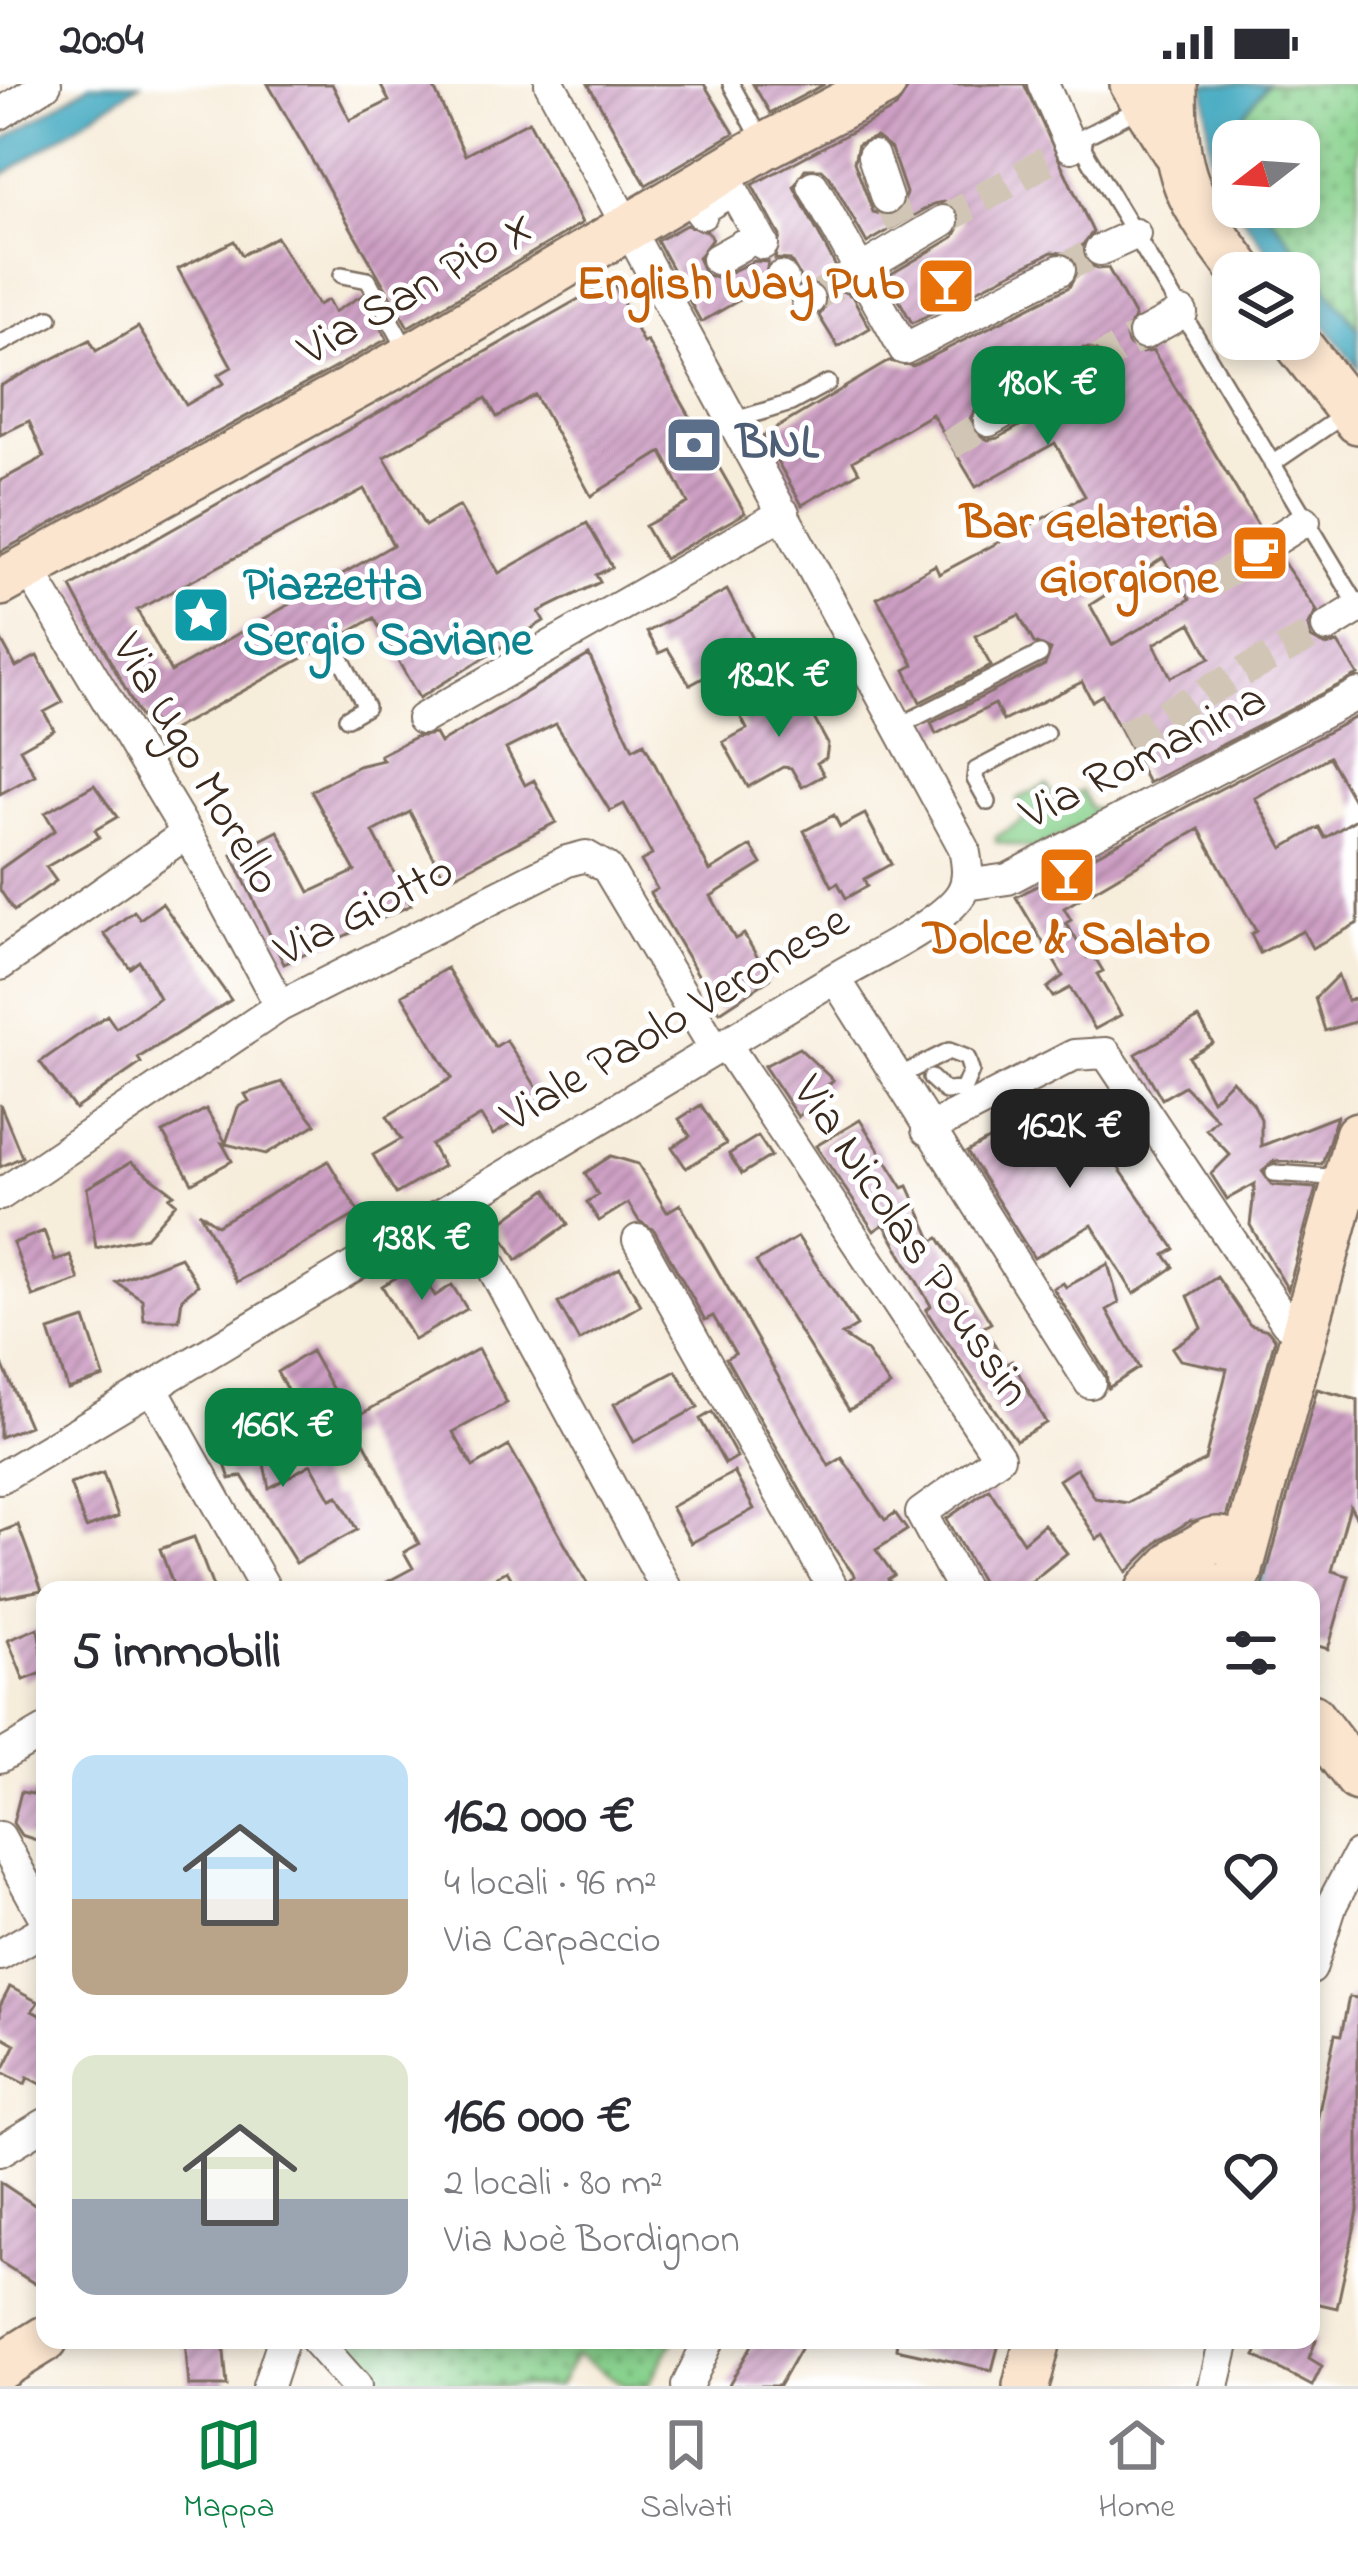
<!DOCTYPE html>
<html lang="it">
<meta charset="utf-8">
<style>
:root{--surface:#fff;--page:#f7f7f7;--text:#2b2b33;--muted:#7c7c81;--line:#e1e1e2;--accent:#0b8043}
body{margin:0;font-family:"Indie Flower",sans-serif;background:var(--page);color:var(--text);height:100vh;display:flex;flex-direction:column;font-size:45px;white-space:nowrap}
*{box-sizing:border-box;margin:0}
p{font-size:39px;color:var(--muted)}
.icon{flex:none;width:66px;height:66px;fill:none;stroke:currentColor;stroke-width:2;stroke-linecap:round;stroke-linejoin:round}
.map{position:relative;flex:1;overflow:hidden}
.drawer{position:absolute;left:36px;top:1497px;width:1284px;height:768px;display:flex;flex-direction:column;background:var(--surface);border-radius:24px;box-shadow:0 6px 18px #0003}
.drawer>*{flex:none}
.needle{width:78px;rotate:253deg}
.fabs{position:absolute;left:1212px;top:36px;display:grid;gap:24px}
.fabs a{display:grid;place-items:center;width:108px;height:108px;border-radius:24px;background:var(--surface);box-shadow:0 6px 18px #0003;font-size:60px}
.price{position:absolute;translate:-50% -102px;padding:0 27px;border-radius:24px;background:var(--accent);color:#fff;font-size:39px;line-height:78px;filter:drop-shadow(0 3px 6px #0008)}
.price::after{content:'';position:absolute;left:50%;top:72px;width:36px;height:27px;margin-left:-18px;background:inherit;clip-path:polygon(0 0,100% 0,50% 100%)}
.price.active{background:#222;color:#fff}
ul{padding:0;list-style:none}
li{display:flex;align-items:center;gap:36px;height:300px;padding:0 36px}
li span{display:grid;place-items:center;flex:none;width:336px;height:240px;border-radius:24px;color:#555}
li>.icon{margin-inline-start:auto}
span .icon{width:144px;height:144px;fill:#fffc;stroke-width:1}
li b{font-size:51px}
h2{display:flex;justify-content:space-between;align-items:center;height:144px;padding:0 36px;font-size:51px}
.status{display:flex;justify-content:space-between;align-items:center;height:84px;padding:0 60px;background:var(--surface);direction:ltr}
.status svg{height:33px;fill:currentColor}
.tab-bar{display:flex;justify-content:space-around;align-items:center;height:168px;border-top:3px solid var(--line);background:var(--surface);font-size:33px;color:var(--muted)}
.tab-bar a{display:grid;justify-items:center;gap:6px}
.tab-bar .active{color:var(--accent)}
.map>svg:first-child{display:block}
.green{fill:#88d18d;stroke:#627e56;stroke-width:3}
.park{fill:url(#park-dots);stroke:#627e56;stroke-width:3}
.water{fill:#3fa8bf;stroke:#3d696e;stroke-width:3}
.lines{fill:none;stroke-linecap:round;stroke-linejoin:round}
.stream{stroke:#3fa8bf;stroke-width:8}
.building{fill:url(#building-hatch);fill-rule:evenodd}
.street-tunnel{stroke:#d1c6b5;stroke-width:30;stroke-dasharray:30 15;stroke-linecap:butt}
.lane-casing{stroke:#7d6e60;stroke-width:20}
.street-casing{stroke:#7d6e60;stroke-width:34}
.secondary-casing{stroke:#7d6e60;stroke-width:50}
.lane{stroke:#fff;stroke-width:15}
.street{stroke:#fff;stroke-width:30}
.secondary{stroke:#fbe5cf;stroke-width:45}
.labels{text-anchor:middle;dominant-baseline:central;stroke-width:10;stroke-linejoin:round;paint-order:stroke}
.food-label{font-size:48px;font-weight:bold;fill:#c56008;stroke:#fff;text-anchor:end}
.street-label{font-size:48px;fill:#3b2a1e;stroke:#fff}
.service-label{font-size:48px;font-weight:bold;fill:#4e5e75;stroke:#fff;text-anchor:start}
.culture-label{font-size:48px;font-weight:bold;fill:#0d838f;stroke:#fff;text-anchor:start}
</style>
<div class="status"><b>20:04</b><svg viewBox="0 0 49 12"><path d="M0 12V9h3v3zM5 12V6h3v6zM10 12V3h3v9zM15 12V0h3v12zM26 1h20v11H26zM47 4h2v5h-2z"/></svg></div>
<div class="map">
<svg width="1358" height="2302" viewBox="0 0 1358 2302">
<defs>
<pattern id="park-dots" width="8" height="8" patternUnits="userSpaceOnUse" patternTransform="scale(3)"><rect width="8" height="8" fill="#88d18d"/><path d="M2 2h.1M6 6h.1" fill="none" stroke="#70aa73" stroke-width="1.8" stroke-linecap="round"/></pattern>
<pattern id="building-hatch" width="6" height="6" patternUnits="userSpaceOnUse" patternTransform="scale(3)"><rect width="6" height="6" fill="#cd9fc4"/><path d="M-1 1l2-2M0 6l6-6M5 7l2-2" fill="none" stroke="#a8829f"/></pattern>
</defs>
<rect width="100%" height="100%" fill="#fff"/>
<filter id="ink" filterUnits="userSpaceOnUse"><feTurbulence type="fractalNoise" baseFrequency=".00833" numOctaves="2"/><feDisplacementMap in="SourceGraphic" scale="24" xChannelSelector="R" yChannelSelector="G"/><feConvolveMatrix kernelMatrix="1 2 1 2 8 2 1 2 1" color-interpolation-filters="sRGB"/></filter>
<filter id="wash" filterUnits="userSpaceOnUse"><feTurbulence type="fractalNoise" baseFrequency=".004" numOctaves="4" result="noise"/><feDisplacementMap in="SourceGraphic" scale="48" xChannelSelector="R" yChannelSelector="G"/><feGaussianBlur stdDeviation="2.7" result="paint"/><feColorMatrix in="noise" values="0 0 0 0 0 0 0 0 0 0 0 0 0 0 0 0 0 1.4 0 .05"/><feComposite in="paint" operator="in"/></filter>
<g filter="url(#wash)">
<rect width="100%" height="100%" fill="#f7eddb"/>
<path class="green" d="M1047 701 1056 719 1081 707 1090 724 1112 726 1035 765 996 758V753L1025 735 1017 715Z"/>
<path class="park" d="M1267 0H1358V244L1264 123H1299V57H1233L1232 63 1233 44Z
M345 2256H674L647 2302H626L576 2271 558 2302H384Z"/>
<path class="water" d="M90 0H140L0 93V58Z
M1205 0H1267L1230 49 1233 120 1210 71Z
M1235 123H1264L1358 244V284L1299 208V189H1284Z"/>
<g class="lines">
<path class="stream" d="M1259 1506 1266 1472"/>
</g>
<g id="blocks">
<path class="building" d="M268 0H332L350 36 389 17 380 0H432L465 71 529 37 582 139 408 243Z
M588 0H704L734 49 646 101Z
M753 0H825L770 29Z
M910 0H1024L1093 148 1081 163 1083 175 1097 185 1108 184 1135 233 1125 248 1128 260 1142 269 1153 267 1259 443 1251 459 1254 470 1270 478 1281 475 1317 527 1308 542 1311 554 1326 562 1338 559 1358 591 1148 699 1102 611 1092 617 1082 598 1003 637 995 620 936 650 931 639 1045 581 1051 566 1034 559 1019 531 975 552 991 582 920 618 905 586 914 581 877 514 935 481 939 490 1085 412 1055 359 976 403 932 330 853 377 859 388 802 421 763 352 889 277 913 282 1069 203 1079 186 1072 170 1052 168 912 239 886 193 954 153 962 138 959 126 944 118 934 120 867 159 829 92 822 85H805L794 103 835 181 832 202 852 212 870 244 838 263 819 232 828 218 826 206 803 198 790 176 775 175 780 152 752 101 896 24ZM876 53 891 65 906 109 902 126 892 133 873 128 854 78 858 60ZM1082 264H1099L1106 271 1109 283 1100 297 998 354 988 356 973 347 970 335 979 321ZM1163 474 1190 515 1112 561 1090 521ZM1191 539 1210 574 1171 593 1154 560Z
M686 141 708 148 712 155 698 174 706 191 718 194 754 177 768 178 764 202 701 238 657 157Z
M276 153 318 221 328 216 334 228 363 211 387 255 0 468V397L44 373 29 337 0 351V302L90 256 96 267 138 243 186 321 224 299 218 291 232 283 178 185 234 157 242 171Z
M612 196 643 259 647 257 745 429 664 475 645 442 688 419 662 368 591 412 535 311 497 333 486 314 384 373 425 442 459 422 499 489 587 439 612 483 596 491 600 498 539 528 544 537 419 614 374 534 341 553H329L323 563 161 652 147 629 140 633 71 503ZM364 405 393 461 171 588 137 526Z
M727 506 758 564 690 601 668 565 659 569 647 548Z
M0 554 16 583 37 572 63 618 44 628 54 646 20 665 35 691 0 710Z
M589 571 633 665 644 659 710 787 751 762 762 780 711 812 735 855 744 850 770 895 720 928 650 809 657 805 641 777 652 771 624 720 610 727 556 640 506 665 525 701 534 696 556 738 446 796 410 728 373 748 411 821 284 880 232 771 278 747 310 808 355 787 311 707 358 682 383 676 380 671 415 653 435 650 440 659Z
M783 604 805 618 828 660 826 674 817 679 824 691 802 703 791 684 783 683 748 703 723 658 747 645 739 630Z
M1358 632V724L1329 673 1255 714 1283 764 1319 743 1325 754 1358 734V839L1312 864 1303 847 1260 869 1251 850 1256 847 1199 745 1064 824 1071 836 1066 839 1087 873 1092 869 1103 887 1097 890 1121 931 1095 945 1070 904 1053 913 1047 904 1063 892 1016 813Z
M94 701 117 733 95 746 99 753 46 783 56 797 14 827 0 806V785L55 746 45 729Z
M865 730 891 780 864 795 867 802 846 814 838 799 832 802 804 747 834 731 840 743Z
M162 819 231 916 138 974 141 979 75 1025 40 978 107 931 116 944 159 914 139 877 130 884 104 850 134 827 140 835Z
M447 884 495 963 506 956 546 1018 493 1051 481 1032 431 1061 443 1082 396 1110 373 1071 401 1055 387 1032 452 994 402 911Z
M1338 891 1347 917 1358 913V937L1325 947 1315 914Z
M1199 934 1213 959 1189 973 1212 1016 1232 996 1253 1019 1261 1035V1062L1337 1032 1322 1080 1274 1077 1262 1087 1272 1101 1316 1104 1288 1206 1250 1141 1255 1100 1227 1115 1211 1090 1230 1071 1206 1045 1217 1035 1184 1002 1162 1015 1136 970Z
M799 964 833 996 798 1033 764 982Z
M282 998 316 1040 266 1070 222 1059 232 1077 192 1099 163 1049 206 1025 226 1059 238 1023 249 1017 245 1010Z
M1069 1012 1098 1069 1105 1064 1175 1165 1165 1171 1174 1183 1134 1210 1092 1141 1034 1174 967 1068 1006 1046 1000 1036 1030 1019 1035 1029Z
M0 1020 22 1073 0 1083Z
M701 1021 726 1060 686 1084 672 1063 690 1052 679 1035Z
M860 1036 903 1104 908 1102 933 1157 939 1154 968 1201 991 1239 984 1243 1006 1280 1012 1277 1046 1339 1016 1356 935 1240 926 1226 931 1222 884 1140 874 1147 816 1062Z
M758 1052 771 1072 742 1090 729 1070Z
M611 1072 638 1080 667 1128 680 1120 829 1382 842 1374 885 1436 895 1429 907 1446 876 1466 894 1491 888 1495 896 1506H853L850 1495 855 1492 828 1456 726 1274 735 1269 713 1232 705 1236 654 1146 639 1137 628 1119 599 1137 587 1118 598 1111 585 1089Z
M328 1077 359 1129 237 1198 199 1128 217 1141Z
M131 1078 174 1110 169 1113 176 1119 146 1153 96 1164 87 1104Z
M547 1105 568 1140 517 1176 496 1142Z
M44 1147 55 1177 70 1171 79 1196 33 1213 13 1159Z
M798 1153 857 1242 842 1251 866 1267 890 1302 849 1326 756 1178Z
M180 1173 198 1201 182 1214 179 1236H144L142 1215 116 1198Z
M1108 1180 1119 1219 1107 1226 1139 1284 1108 1304 1106 1289 1053 1204 1063 1199 1066 1203Z
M417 1181 435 1212 452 1201 467 1225 414 1256 382 1202Z
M620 1184 641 1221 579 1257 558 1219Z
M1217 1193 1250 1241 1268 1246 1275 1255 1225 1438 1190 1437 1161 1455 1127 1488 1104 1451 1097 1455 1059 1396 1077 1384 1095 1414 1128 1419 1205 1376 1227 1285 1180 1276 1172 1264 1202 1244 1188 1212Z
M85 1235 104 1293 68 1305 49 1247Z
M478 1265 507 1319 453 1348 473 1383 509 1362 591 1506H518L507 1487 473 1506H372L413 1484 404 1468 419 1460 352 1335Z
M311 1267 357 1348 321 1367 277 1288Z
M0 1275 29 1342 0 1353Z
M676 1287 698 1323 634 1358 614 1320Z
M1317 1305 1358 1316V1436L1350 1422 1332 1487 1349 1492 1328 1565 1311 1560V1506H1262Z
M249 1325 255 1339 266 1336 273 1356 260 1361 269 1404 311 1380 331 1415 338 1412 357 1446 296 1479 242 1392 230 1395 211 1339Z
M712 1328 737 1373 725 1380 700 1335Z
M734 1388 754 1425 691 1459 671 1423Z
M103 1389 118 1432 86 1444 70 1400Z
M989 1405 1023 1458 1044 1440 1067 1469 1021 1506H986L946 1435Z
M18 1441 42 1506 0 1514V1448Z
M194 1453 214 1506H175L160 1465Z
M38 1544 45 1588 24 1596 8 1556Z
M21 1708 45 1712V1759L21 1751 13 1739Z
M10 1903 38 1918 32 1927 45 1934V2002L28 1993 25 2000 2 1988 16 1960 0 1951V1922Z
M1349 1913 1358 1914V2127L1337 2224 1311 2218V2066L1335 1950 1341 1951Z
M0 2098 45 2128V2206L0 2178Z
M185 2256H223L227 2302H189Z
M755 2256H805L779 2302H728Z
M897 2256H1000L992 2286 896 2265Z
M1264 2256H1316L1309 2274 1322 2282 1312 2302 1255 2272Z"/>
</g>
</g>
<g filter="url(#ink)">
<use href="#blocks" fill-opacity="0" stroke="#7d6e60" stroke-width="3"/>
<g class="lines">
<path class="street-tunnel" d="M887 114 903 143
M943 137 1057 71
M1060 186 1100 166
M809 216 849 193
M1090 281 1144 250
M950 361 989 337
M1209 500 1270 459
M1124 652 1327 543"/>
<g class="lane-casing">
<path id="lane" d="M731 0 764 61
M1144 22 1085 52 1083 64 1358 522
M342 191 368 196 409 270
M0 260 50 234
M735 336 791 319 828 299
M1272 380 1348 328
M335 563 366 623 347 634
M899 642 1040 570
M988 718 975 695 976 686 1046 649
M895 994 949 967 967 974 971 987 963 1006 945 1007 931 994
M1274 1089 1343 1094"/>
</g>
<g class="street-casing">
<path id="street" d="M1043 0 1071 63
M0 30 46 0
M873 72 887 114
M813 102 904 265 1060 186
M702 130 699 126 733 106 763 160
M1100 166 1135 150
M717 175 758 152
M781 193 784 197
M849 193 943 137
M807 217 809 216
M1144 250 1182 229
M989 337 1090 281
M1270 459 1305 437
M29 486 194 761 280 922
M1327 543 1358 524
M422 635 784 429
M965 801 1008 795 1358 610
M0 881 187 749
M835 894 1090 1299
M725 959 999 1373 921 1429 963 1506
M927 1046 1074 971 1106 969 1286 1238 1304 1242
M0 1111 280 922 567 777 586 772 607 784 715 965
M458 1120 667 1506
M638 1156 834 1506
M152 1303 266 1506
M0 1394 835 894C868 874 941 841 961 810 970 795 967 780 964 764L550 0
M0 1673 45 1647
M0 1753 45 1835
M0 1871 45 1845
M1311 1885 1332 1820 1358 1771
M0 2067 45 2040
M315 2256 356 2302
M268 2302 283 2256
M687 2302 709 2256
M1214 2302 1225 2256"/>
</g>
<g class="secondary-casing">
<path id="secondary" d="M1133 0 1174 66
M1174 0C1174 95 1186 113 1243 189
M1294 255 1358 337
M0 499 410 273 765 62 883 0
M1195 1479a23 23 0 1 1 46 0a23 23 0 1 1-46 0Z
M1241 1481 1358 1051
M1149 1506 1180 1474 1203 1461
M1311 1633 1358 1694
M0 2283 45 2255
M1026 2302 1038 2256"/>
</g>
<use href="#lane" class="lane"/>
<use href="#street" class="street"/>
<use href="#secondary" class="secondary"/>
</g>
</g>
<defs>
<g id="bar-square" transform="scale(3)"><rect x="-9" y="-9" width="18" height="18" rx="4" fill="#e8710a" stroke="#fff"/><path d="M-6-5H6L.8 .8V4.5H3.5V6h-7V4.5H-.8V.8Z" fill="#fff"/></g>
<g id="bank-square" transform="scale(3)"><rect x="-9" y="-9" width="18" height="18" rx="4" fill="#5c6f8a" stroke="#fff"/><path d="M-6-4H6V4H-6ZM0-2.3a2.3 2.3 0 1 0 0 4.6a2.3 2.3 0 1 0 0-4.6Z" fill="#fff"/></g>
<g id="cafe-square" transform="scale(3)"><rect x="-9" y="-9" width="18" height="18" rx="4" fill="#e8710a" stroke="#fff"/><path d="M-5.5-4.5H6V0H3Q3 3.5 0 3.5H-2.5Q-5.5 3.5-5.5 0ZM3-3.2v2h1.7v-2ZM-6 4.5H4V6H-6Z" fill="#fff"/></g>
<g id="sight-square" transform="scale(3)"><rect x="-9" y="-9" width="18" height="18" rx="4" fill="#0f9aa8" stroke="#fff"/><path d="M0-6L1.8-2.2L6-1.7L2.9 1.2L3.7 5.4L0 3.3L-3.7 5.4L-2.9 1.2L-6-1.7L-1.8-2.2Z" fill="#fff"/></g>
</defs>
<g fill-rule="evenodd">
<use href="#bar-square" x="946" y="202"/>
<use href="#bank-square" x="694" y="361"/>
<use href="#cafe-square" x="1260" y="469"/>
<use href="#sight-square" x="201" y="531"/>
<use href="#bar-square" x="1067" y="791"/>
</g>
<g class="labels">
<g class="food-label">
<text x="904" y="202">English Way Pub</text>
<text x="1218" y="441">Bar Gelateria<tspan x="1218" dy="55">Giorgione</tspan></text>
<text x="1067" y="857" text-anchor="middle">Dolce &amp; Salato</text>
</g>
<g class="street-label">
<text transform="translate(417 206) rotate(-30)">Via San Pio X</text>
<text transform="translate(1144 674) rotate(-27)">Via Romanina</text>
<text transform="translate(195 681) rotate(60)">Via Ugo Morello</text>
<text transform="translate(365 828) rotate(-27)">Via Giotto</text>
<text transform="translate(676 936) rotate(-31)">Viale Paolo Veronese</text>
<text transform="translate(910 1158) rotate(56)">Via Nicolas Poussin</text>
</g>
<g class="service-label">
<text x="736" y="361">BNL</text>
</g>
<g class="culture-label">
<text x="243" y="503">Piazzetta<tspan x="243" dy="55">Sergio Saviane</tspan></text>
</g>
</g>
</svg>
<div class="fabs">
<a><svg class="needle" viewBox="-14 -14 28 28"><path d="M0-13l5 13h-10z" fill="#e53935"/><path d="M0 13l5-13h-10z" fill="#7c7c81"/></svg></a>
<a><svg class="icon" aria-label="layers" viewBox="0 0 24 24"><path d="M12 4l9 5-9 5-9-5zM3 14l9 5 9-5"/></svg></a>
</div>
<b class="price" style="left:1048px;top:364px">180K €</b>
<b class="price" style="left:779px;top:656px">182K €</b>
<b class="price active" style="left:1070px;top:1107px">162K €</b>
<b class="price" style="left:422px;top:1219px">138K €</b>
<b class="price" style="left:283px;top:1406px">166K €</b>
<section class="drawer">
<h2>5 immobili<svg class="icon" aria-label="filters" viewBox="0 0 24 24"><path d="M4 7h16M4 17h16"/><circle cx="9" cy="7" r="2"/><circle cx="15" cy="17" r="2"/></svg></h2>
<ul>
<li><span style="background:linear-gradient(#bfe0f5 60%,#b9a48a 0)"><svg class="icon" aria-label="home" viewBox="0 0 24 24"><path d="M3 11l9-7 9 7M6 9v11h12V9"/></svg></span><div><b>162 000 €</b><p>4 locali · 96 m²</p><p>Via Carpaccio</p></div><svg class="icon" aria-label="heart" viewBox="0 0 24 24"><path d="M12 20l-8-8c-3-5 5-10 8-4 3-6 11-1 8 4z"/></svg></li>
<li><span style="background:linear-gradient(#dfe7d0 60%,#9aa5b1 0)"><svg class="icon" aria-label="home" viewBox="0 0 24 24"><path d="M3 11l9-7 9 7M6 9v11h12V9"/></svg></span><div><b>166 000 €</b><p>2 locali · 80 m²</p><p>Via Noè Bordignon</p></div><svg class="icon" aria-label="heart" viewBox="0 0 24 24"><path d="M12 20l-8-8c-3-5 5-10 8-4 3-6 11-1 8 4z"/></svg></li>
</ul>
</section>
</div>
<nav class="tab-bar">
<a class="active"><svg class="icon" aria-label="map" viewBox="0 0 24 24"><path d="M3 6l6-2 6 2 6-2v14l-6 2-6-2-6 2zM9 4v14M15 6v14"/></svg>Mappa</a>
<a><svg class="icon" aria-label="saved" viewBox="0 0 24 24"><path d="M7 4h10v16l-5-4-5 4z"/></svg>Salvati</a>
<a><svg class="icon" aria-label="home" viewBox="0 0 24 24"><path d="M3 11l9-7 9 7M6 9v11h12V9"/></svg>Home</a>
</nav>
